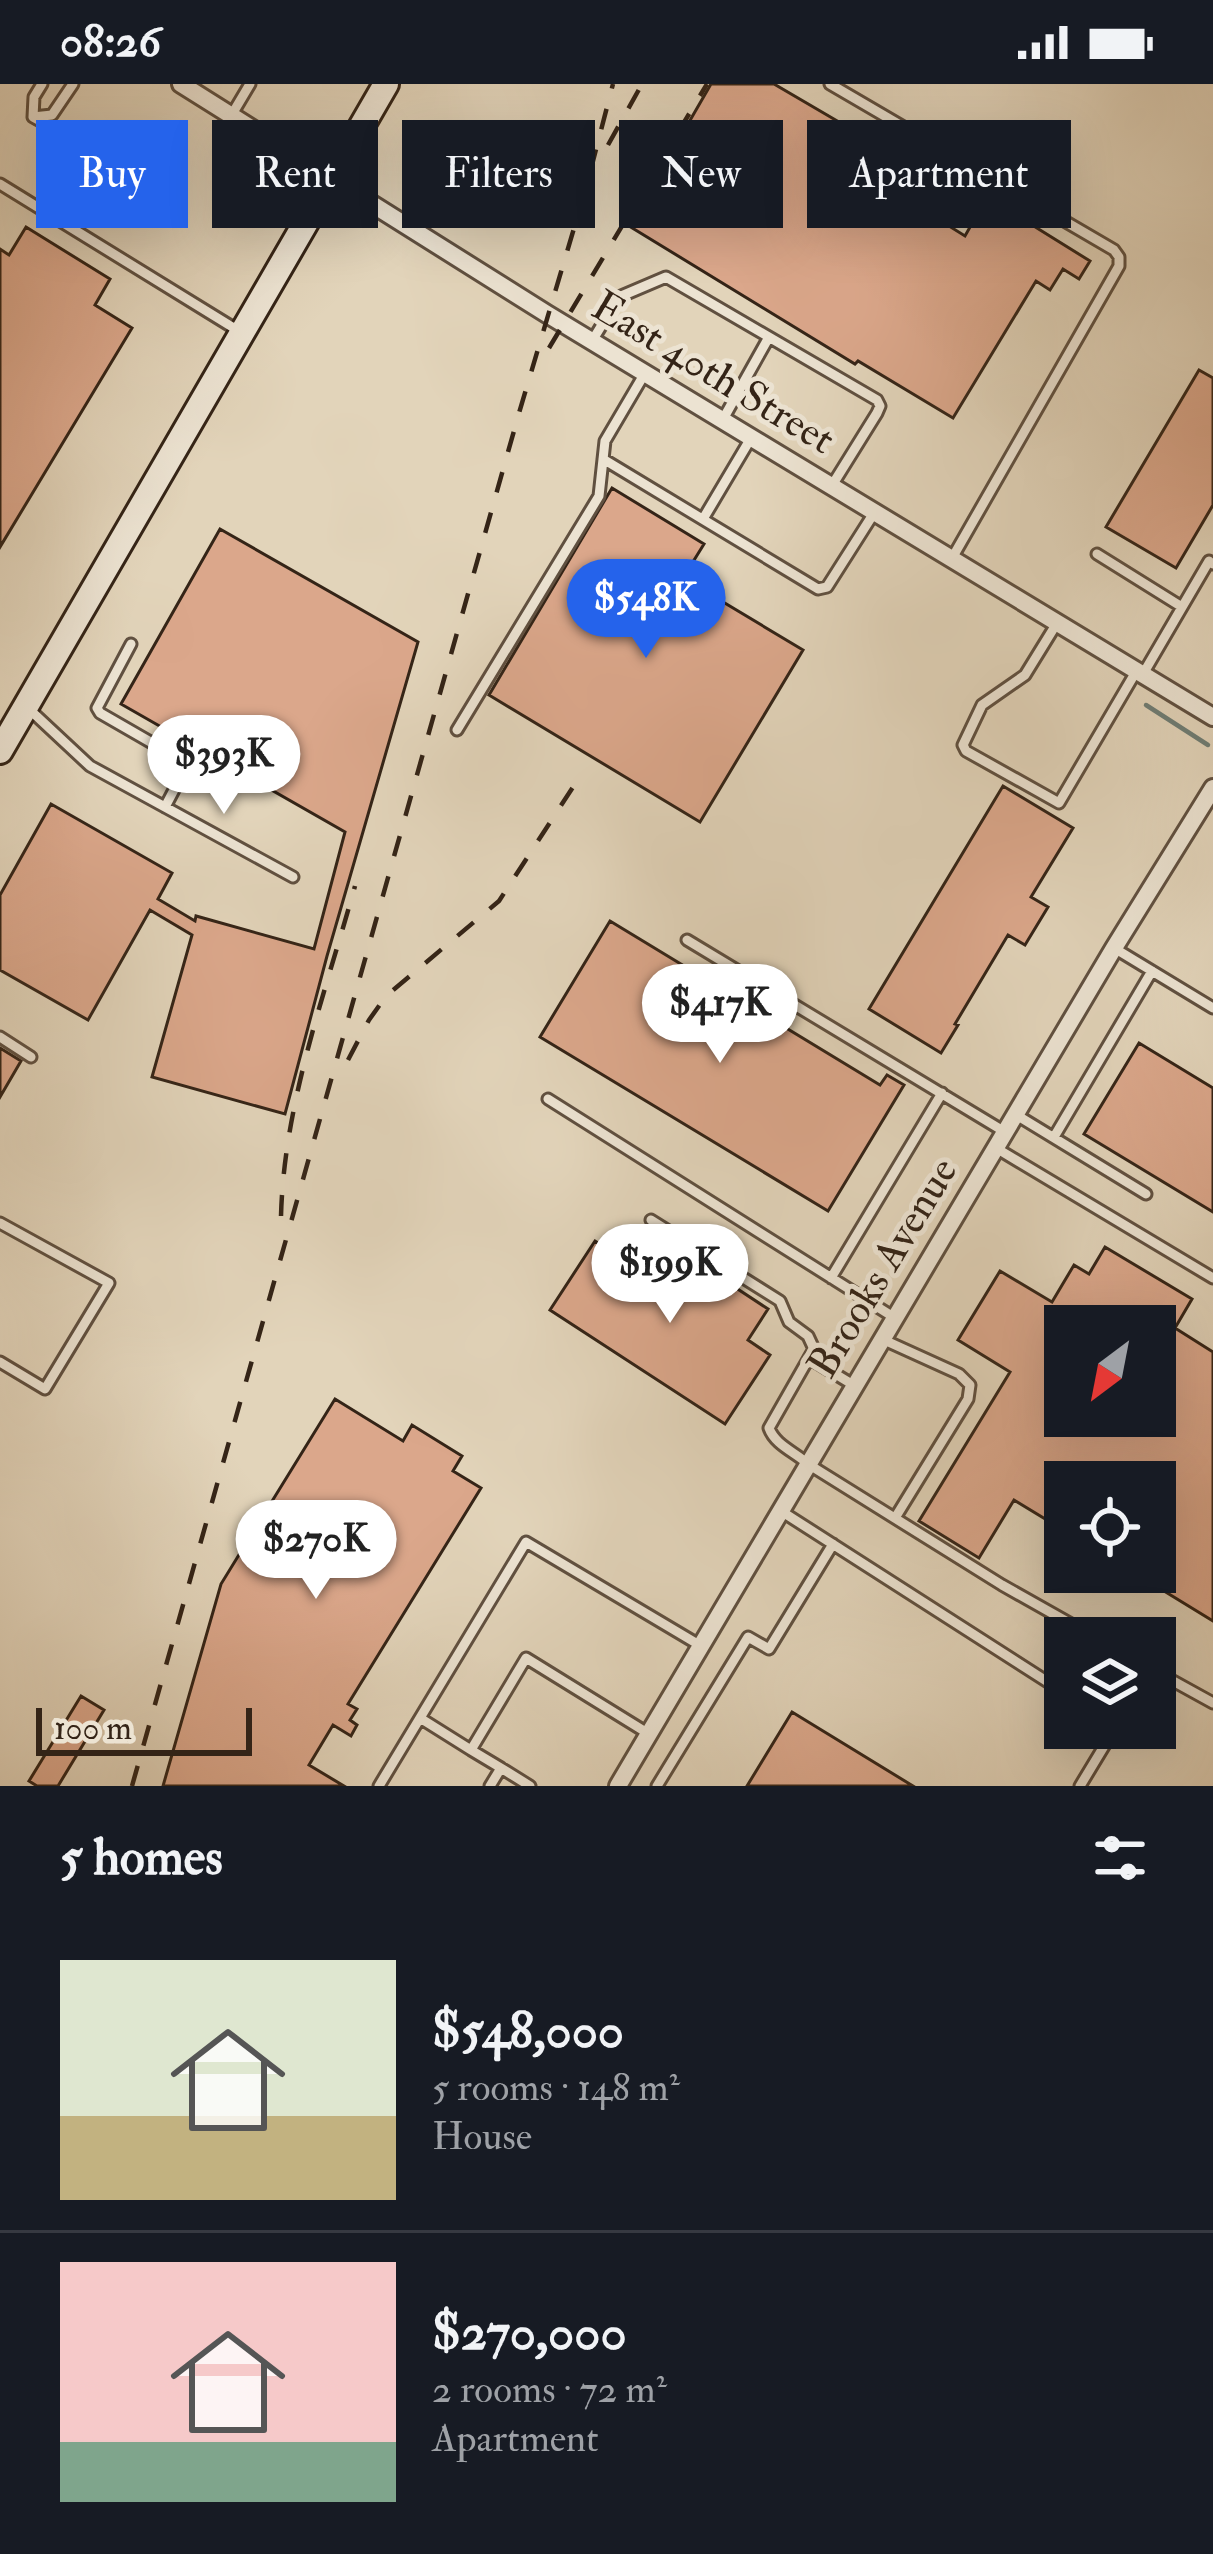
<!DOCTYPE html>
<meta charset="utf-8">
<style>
:root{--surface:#171b24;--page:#242831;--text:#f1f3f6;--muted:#9ea1a6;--line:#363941;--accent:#2563eb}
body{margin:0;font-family:"IM FELL Double Pica",serif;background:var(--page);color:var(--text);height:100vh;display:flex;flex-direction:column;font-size:45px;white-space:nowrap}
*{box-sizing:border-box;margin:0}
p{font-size:39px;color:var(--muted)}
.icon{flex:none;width:66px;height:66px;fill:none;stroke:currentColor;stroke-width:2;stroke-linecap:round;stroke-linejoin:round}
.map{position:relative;height:1702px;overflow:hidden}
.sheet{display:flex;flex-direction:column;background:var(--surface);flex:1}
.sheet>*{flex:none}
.top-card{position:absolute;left:36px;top:36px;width:1143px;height:108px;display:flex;gap:24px}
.needle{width:78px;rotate:212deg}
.controls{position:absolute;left:1044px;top:1221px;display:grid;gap:24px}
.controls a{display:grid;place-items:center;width:132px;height:132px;border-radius:0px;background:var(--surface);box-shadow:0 12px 48px #0002;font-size:60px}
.scale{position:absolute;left:36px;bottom:30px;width:216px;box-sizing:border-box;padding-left:12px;border:6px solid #342417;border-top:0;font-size:33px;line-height:42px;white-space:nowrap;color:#342417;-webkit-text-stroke:9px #ece3d2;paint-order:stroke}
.price{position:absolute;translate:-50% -102px;padding:0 27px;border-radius:42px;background:#fff;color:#222;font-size:39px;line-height:78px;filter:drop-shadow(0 3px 6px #0008)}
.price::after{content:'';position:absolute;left:50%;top:72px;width:36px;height:27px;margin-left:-18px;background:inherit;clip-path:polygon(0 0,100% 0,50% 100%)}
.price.on{background:var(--accent);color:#fff}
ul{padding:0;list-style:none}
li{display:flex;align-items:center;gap:36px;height:300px;padding:0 60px}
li+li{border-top:3px solid var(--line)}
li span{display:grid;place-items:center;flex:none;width:336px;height:240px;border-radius:0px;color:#555}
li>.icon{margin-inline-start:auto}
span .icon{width:144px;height:144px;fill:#fffc;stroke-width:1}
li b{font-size:51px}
h2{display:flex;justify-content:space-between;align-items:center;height:144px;padding:0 60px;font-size:51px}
.tag{padding:0 42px;border-radius:0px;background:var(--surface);box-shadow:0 12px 48px #0002;font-size:42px;line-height:108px}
.tag.on{background:var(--accent);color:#fff}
.status{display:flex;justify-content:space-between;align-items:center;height:84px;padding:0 60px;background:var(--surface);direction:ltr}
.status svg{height:33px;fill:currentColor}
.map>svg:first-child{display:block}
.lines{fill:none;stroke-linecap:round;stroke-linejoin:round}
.stream{stroke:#6e7d75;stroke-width:4.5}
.building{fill:#dba78b;stroke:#342417;stroke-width:3;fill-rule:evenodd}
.service-casing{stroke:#605040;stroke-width:15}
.minor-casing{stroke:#605040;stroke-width:22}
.secondary-casing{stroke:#342417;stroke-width:30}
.service{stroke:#ece3d2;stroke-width:9}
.minor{stroke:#ece3d2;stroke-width:16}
.secondary{stroke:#ece3d2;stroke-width:24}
.rail{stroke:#342417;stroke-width:4.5;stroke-dasharray:21 21;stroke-linecap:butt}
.labels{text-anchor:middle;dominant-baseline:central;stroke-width:10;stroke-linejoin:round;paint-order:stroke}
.street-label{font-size:42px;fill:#342417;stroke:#ece3d2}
</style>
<div class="status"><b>08:26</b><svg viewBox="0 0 49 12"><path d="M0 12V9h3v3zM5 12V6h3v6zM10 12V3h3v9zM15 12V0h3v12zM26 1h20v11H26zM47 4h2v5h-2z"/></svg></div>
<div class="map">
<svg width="1213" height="1702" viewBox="0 0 1213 1702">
<rect width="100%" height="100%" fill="#e2d4ba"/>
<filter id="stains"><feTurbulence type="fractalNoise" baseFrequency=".00167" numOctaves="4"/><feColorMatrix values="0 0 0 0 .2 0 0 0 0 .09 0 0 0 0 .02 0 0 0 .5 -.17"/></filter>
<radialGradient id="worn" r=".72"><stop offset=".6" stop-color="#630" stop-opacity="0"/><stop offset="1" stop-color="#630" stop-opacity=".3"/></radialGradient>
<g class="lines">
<path class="stream" d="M1146 621 1208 661"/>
</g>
<path class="building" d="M711 0H774L933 93 917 122 965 152 987 113 1090 177 1079 195 1063 185 1050 206 1036 197 953 334 858 277 855 280 629 142Z
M26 143 110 195 95 221 132 244 0 463V165L9 171Z
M1199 286 1213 294V421L1176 484 1106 443Z
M612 404 704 460 683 494 803 566 700 738 489 611Z
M220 445 418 558 327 872 285 1030 152 993 192 851 150 826 88 936 0 886V811L51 720 172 789 158 815 195 837 196 832 314 865 345 748 121 620Z
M1003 702 1073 744 1031 813 1048 823 1025 861 1008 851 955 940 958 941 941 969 869 925Z
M610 837 880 1001 887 991 904 1001 828 1127 540 953Z
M1139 959 1213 1004V1128L1084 1050Z
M0 964 21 977 0 1013Z
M595 1157 662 1201 683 1169 768 1225 748 1256 770 1271 725 1340 550 1226Z
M1105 1163 1192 1215 1175 1244 1213 1268V1537L1133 1488H1155V1398H1065V1447L1014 1416 979 1474 919 1437 1010 1288 958 1256 1000 1187 1052 1218 1074 1181 1089 1190ZM1065 1242H1155V1332H1065Z
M335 1315 403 1357 412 1341 462 1372 453 1387 481 1404 348 1620 357 1625 350 1636 357 1641 351 1652 333 1641 309 1681 344 1702H163L221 1500Z
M81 1612 104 1626 58 1702H37L29 1697Z
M792 1628 913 1702H747Z"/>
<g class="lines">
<g class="service-casing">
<path id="service" d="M42 0 34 13 33 33 52 31 73 0
M830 0 1114 166 1119 173V182L951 476
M231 32 250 0
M33 33 109 75
M0 100 242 249
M592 257 619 213 666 193 877 316 880 322 877 329 831 403
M722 337 769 253
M603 375 818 505 827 503 874 429
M703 435 751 354
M1097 470 1182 523
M1057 539 1025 591 982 621 963 661 966 667 1059 719 1137 586
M131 560 97 624 100 629 185 678V685L165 723
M1143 590 1209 477 1213 480
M30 626 90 682 293 793
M457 646 599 412 605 357 645 289
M687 856 1005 1048
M1114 864 1213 924
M0 953 31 973
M548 1015 895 1234
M1015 1030 1146 1110
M1054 1053 1152 887
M996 1064 1213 1194
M651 1136 780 1217 789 1238 808 1252 814 1265 769 1344C775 1361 795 1368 808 1380L1002 1501 1096 1554
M0 1139 109 1199 45 1305 0 1278
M831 1194 942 1009
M884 1256 959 1290 970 1301 968 1315 895 1434
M809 1274 855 1302
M781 1427 1065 1609
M1155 1587 1213 1619
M420 1634 471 1666
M501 1684 471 1666 526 1574 649 1650
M379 1702 526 1458 701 1562
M490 1702 501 1684 530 1702
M657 1702 748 1553 769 1565 833 1460
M1080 1702 1115 1644"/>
</g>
<g class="minor-casing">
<path id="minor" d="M181 0 547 230 1213 633
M618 1702 1114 864 1213 704"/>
</g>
<g class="secondary-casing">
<path id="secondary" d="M0 667 386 0"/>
</g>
<use href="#service" class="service"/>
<use href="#minor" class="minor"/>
<use href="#secondary" class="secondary"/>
<path class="rail" d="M608 61 642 0
M549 264 707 0
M348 976 369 936 386 912 499 817 573 703
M281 1132C284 1019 325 910 355 802
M132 1702 519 329 586 104 613 0"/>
</g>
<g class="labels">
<g class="street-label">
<text transform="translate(713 289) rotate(31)">East 40th Street</text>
<text transform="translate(883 1184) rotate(-59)">Brooks Avenue</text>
</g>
</g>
<rect width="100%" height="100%" filter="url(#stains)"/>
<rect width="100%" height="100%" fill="url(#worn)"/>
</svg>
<div class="controls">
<a><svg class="needle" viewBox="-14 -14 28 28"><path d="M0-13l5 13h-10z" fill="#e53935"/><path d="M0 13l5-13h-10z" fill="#9ea1a6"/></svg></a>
<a><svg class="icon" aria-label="locate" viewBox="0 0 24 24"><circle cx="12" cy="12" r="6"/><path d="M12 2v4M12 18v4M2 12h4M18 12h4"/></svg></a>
<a><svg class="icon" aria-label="layers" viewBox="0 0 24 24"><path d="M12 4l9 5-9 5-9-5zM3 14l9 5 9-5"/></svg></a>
</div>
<div class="scale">100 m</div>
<b class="price on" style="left:646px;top:577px">$548K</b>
<b class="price" style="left:224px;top:733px">$393K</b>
<b class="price" style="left:720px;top:982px">$417K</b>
<b class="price" style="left:670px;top:1242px">$199K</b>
<b class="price" style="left:316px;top:1518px">$270K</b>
<div class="top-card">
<a class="tag on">Buy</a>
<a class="tag">Rent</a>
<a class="tag">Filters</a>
<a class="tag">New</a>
<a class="tag">Apartment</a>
</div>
</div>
<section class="sheet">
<h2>5 homes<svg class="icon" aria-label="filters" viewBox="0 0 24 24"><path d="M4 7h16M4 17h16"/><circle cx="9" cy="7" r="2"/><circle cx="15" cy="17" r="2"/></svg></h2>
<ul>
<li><span style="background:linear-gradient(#dfe7d0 65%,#c2b280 0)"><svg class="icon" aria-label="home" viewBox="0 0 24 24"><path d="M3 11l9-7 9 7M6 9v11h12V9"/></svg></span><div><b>$548,000</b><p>5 rooms · 148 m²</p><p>House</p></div></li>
<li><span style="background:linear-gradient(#f6c9c9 75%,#7fa58c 0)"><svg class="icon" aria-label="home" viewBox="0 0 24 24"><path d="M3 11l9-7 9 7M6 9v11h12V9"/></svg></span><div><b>$270,000</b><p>2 rooms · 72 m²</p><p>Apartment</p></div></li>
</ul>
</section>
